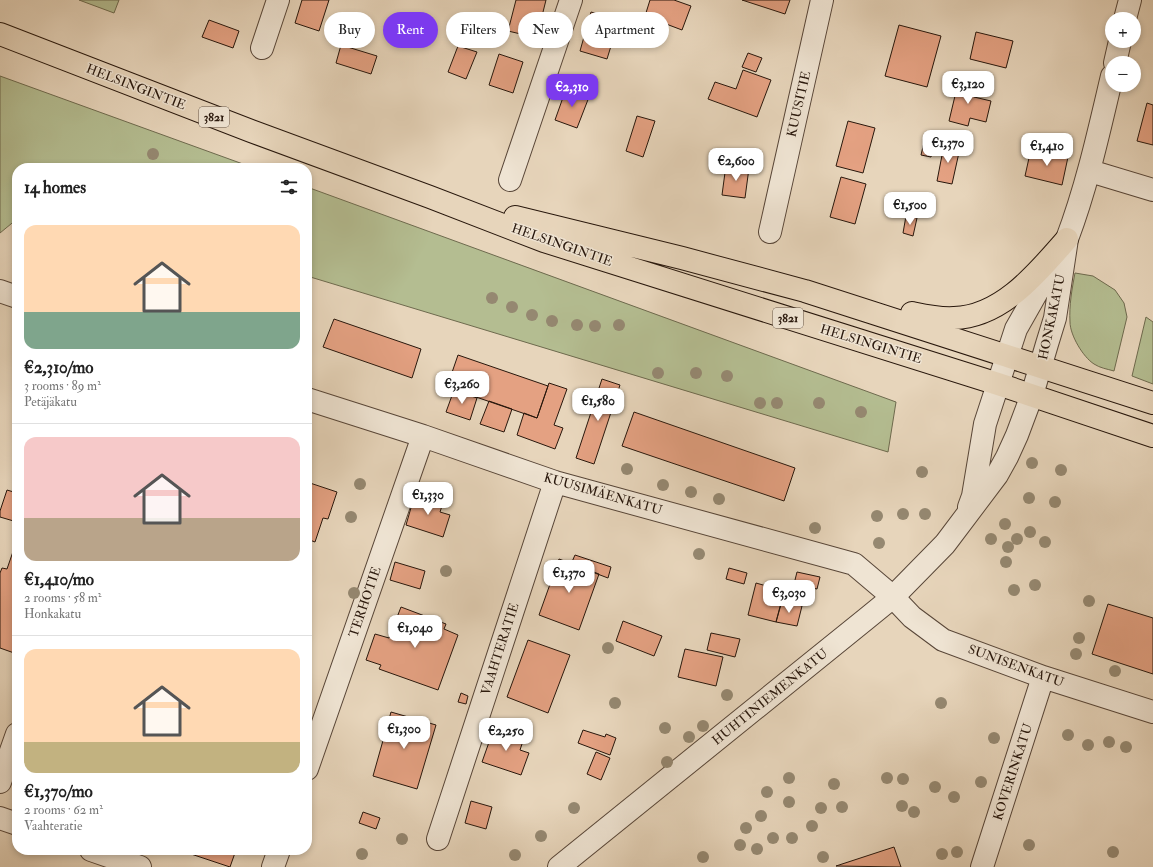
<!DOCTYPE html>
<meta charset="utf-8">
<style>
:root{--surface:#fff;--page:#f2f2f2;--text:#222;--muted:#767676;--line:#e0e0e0;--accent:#7c3aed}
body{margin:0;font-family:"IM FELL Double Pica",serif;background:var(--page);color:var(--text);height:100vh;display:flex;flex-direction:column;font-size:15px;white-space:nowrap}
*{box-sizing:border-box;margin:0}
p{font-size:13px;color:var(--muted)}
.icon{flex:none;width:22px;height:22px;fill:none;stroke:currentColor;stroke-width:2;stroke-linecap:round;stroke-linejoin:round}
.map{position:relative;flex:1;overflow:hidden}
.sheet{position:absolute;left:12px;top:163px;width:300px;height:692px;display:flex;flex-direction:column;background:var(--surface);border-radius:16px;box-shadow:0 2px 6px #0003}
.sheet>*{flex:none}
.banner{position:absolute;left:324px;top:12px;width:380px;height:36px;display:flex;gap:8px}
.tools{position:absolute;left:1105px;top:12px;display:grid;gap:8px}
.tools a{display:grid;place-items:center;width:36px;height:36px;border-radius:50%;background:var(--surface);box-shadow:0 2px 6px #0003;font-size:20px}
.price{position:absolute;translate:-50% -34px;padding:0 9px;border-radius:8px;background:#fff;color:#222;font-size:13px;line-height:26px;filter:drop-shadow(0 1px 2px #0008)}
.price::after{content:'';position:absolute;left:50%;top:24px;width:12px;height:9px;margin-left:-6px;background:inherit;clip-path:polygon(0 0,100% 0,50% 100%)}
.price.selected{background:var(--accent);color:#fff}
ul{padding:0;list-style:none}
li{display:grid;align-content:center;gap:8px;height:212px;padding:0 12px}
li+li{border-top:1px solid var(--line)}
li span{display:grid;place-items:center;height:124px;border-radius:12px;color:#555}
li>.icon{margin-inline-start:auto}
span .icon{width:72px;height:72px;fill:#fffc;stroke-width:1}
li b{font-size:17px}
h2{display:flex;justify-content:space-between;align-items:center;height:48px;padding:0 12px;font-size:17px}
.pill{padding:0 14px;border-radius:18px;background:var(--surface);box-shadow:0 2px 6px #0003;font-size:14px;line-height:36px}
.pill.selected{background:var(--accent);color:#fff}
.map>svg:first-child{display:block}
.green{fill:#b4bd91;stroke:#6e6a4e}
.building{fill:#e4a182;stroke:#28170c}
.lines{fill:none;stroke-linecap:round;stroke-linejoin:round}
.minor-casing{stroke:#584638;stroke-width:24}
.tertiary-casing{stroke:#584638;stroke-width:24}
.primary-casing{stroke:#28170c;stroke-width:24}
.minor{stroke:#efe4d3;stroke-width:22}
.tertiary{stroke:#efe4d3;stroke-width:22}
.primary{stroke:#e7d5bb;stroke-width:22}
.tree{fill:#958871}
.labels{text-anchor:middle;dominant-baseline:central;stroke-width:3;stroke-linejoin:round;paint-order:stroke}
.shield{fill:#efe4d3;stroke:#645448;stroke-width:1}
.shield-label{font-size:12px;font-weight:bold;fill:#28170c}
.street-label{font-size:13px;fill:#28170c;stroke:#efe4d3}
</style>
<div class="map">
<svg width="1153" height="867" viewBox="0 0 1153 867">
<rect width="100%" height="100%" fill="#e7d5bb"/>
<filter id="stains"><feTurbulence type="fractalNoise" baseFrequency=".005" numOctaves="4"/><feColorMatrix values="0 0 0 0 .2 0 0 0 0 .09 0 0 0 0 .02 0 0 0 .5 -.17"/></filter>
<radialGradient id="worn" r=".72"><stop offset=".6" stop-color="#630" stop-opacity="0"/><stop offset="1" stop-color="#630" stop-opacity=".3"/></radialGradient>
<path class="green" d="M79 0H119L114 13Z
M0 76 254 168H17V219L0 233Z
M307 187 896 402 888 452 307 276Z
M1075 273 1093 276 1115 290 1124 303 1127 317 1114 371C1107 369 1100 368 1094 364 1083 357 1070 335 1070 322 1069 305 1072 289 1075 273Z
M1146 317 1153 322V384L1132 376Z"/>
<path class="building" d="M302 0H329L319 31 295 23Z
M516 0H546L541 20 530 17 525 35 508 31Z
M650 0H674L691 6 682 30 645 16Z
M742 0H790L785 14Z
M591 12 619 20 607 59 580 51Z
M209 20 239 31 233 48 202 37Z
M899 25 941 36 927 87 885 76Z
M976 32 1013 41 1006 68 970 59Z
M341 45 377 56 371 74 336 63Z
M458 46 477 52 466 79 448 72Z
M748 53 762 58 756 72 742 67Z
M499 54 523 62 513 93 489 85Z
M743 70 771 80 757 117 708 99 715 82 736 89Z
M959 79 977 83 974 97 991 101 986 122 970 118 968 126 949 121Z
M566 89 589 97 577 128 555 120Z
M1147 103 1153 105V145L1137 141Z
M637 116 655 121 643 157 626 151Z
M848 121 875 128 863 173 836 166Z
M926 134 936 136 931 157 921 155Z
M944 145 960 148 952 184 937 181Z
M1031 149 1068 157 1062 185 1025 176Z
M726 165 749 168 745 198 722 195Z
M841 177 866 184 855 224 830 217Z
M906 216 917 218 913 236 903 233Z
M334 319 421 349 412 378 323 347Z
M458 355 548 386 537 418 447 387Z
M602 379 620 385 594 464 576 458Z
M17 383V396L13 395Z
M549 383 567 389 554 425 563 428 555 449 517 435 524 413 537 418Z
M454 390 477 398 470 420 446 412Z
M489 401 512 409 504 432 480 424Z
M634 412 795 468 784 501 622 446Z
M307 482 337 492 328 519 323 518 315 542 307 539Z
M7 490 17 493V522L0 517V511Z
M415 494 443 503 440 512 450 515 443 537 406 525Z
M17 540V654L0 648V573L2 568 7 569Z
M575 555 611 567 608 578 571 564Z
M559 559 599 574 579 630 539 615Z
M395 562 425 571 420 589 390 580Z
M729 568 747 573 744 584 726 579Z
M797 572 820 577 817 589 794 584Z
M756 583 784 591 776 622 748 615Z
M782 601 802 606 797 626 776 622Z
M1108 604 1153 618V674L1092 654Z
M401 607 446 624 444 629 458 635 438 690 379 669 381 665 366 660 375 634 389 638Z
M623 621 662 636 654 656 616 641Z
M711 633 740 639 735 657 707 650Z
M528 640 570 655 548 713 507 697Z
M685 649 723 657 716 686 678 677Z
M461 693 468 696 466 704 458 702Z
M391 712 436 725 417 789 373 776Z
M494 728 524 738 520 750 529 753 521 775 482 762Z
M583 730 605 737 606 734 616 738 610 755 578 743Z
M596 752 610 758 601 780 587 774Z
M471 801 492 807 486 829 465 823Z
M363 812 380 818 376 829 359 823Z
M894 847 901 867 836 866Z
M179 850H236L230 867Z"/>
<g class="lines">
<g class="minor-casing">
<path id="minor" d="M262 48 278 0
M1090 171 1153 190
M510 180 571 0
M770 232 822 0
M0 291 17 297
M307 399 423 436 555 482 854 564 893 597 912 617 943 640 1043 677 1153 712
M307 769 423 436
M0 782 17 734
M0 818 17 824
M438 839 555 482
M91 850 140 867
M273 867 279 850
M982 867 1043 677"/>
</g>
<g class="tertiary-casing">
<path id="tertiary" d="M1125 19 1130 0
M1115 63 1120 41
M969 507 973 496 985 424 1016 329 1067 239C1087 186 1099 131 1112 76
M559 867 866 619 893 597 945 544 997 475 1007 457 1017 435 1032 395 1047 344 1055 318 1067 239"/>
</g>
<g class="primary-casing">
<path id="primary" d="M0 34 251 131 430 197 544 241 998 384 1153 436
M515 217 682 258 805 291 1153 403
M912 313C926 316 939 319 954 318 1002 317 1038 272 1067 239"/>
</g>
<use href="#minor" class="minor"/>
<use href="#tertiary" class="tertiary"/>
<use href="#primary" class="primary"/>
</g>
<g class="tree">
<circle cx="153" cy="154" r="6"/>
<circle cx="492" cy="298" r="6"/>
<circle cx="512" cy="307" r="6"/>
<circle cx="532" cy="315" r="6"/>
<circle cx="552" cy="321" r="6"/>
<circle cx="577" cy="325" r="6"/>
<circle cx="619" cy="325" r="6"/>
<circle cx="595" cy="326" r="6"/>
<circle cx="658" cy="373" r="6"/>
<circle cx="696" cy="373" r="6"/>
<circle cx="727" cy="376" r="6"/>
<circle cx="760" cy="403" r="6"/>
<circle cx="777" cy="403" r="6"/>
<circle cx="819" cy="403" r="6"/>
<circle cx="861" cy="412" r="6"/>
<circle cx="1032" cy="463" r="6"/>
<circle cx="627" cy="469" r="6"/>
<circle cx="1061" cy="470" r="6"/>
<circle cx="922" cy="472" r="6"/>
<circle cx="360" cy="484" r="6"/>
<circle cx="663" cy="485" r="6"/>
<circle cx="691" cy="492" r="6"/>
<circle cx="1029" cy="498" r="6"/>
<circle cx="719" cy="499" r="6"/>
<circle cx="1055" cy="502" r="6"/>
<circle cx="903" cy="514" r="6"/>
<circle cx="925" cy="514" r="6"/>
<circle cx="877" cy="516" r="6"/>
<circle cx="351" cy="517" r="6"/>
<circle cx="1005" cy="524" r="6"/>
<circle cx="815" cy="528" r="6"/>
<circle cx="1030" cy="532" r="6"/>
<circle cx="991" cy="539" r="6"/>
<circle cx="1017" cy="539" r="6"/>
<circle cx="1045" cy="542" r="6"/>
<circle cx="879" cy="543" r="6"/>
<circle cx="1008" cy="547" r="6"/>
<circle cx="699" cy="554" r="6"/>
<circle cx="1006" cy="562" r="6"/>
<circle cx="446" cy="571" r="6"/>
<circle cx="1035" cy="585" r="6"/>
<circle cx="1014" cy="590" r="6"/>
<circle cx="354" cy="593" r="6"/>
<circle cx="1089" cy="601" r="6"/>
<circle cx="1079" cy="638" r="6"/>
<circle cx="608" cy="648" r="6"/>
<circle cx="1076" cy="654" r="6"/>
<circle cx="1115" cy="671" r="6"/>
<circle cx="727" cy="695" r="6"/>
<circle cx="615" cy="703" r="6"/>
<circle cx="941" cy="703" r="6"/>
<circle cx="703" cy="726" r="6"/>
<circle cx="665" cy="728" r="6"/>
<circle cx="1068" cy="735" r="6"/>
<circle cx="689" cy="737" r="6"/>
<circle cx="994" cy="738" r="6"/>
<circle cx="1109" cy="742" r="6"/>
<circle cx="1088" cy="745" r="6"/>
<circle cx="1126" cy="747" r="6"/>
<circle cx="667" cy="762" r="6"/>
<circle cx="789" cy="778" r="6"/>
<circle cx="887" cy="778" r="6"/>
<circle cx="903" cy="779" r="6"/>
<circle cx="981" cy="782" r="6"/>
<circle cx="834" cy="784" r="6"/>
<circle cx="935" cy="787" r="6"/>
<circle cx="767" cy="792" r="6"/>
<circle cx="954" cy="797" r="6"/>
<circle cx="789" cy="802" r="6"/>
<circle cx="902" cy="806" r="6"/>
<circle cx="842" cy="807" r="6"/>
<circle cx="574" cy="808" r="6"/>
<circle cx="821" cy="808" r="6"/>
<circle cx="914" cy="812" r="6"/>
<circle cx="761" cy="816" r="6"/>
<circle cx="812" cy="826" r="6"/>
<circle cx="746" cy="828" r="6"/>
<circle cx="541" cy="836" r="6"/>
<circle cx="773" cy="838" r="6"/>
<circle cx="792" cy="838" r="6"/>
<circle cx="402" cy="839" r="6"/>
<circle cx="740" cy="845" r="6"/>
<circle cx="1029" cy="845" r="6"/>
<circle cx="757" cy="849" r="6"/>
<circle cx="957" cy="852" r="6"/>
<circle cx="1113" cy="852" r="6"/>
<circle cx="362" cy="854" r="6"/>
<circle cx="942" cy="854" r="6"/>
<circle cx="515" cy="855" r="6"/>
<circle cx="703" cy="857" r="6"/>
<circle cx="823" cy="857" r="6"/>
</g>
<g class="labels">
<g class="shield">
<rect x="199" y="107" width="30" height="20" rx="3"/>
<rect x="773" y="308" width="30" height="20" rx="3"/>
</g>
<g class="shield-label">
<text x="214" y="117">3821</text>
<text x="788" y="318">3821</text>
</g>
<g class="street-label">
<text transform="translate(136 87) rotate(21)">HELSINGINTIE</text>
<text transform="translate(799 104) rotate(-77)">KUUSITIE</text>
<text transform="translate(562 245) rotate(19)">HELSINGINTIE</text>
<text transform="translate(1052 317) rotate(-78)">HONKAKATU</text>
<text transform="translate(871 344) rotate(17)">HELSINGINTIE</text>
<text transform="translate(603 494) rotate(16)">KUUSIMÄENKATU</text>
<text transform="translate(365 602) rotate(-71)">TERHOTIE</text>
<text transform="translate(500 649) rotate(-72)">VAAHTERATIE</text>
<text transform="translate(1016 666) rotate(20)">SUNISENKATU</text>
<text transform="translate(770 697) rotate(-39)">HUHTINIEMENKATU</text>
<text transform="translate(1013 772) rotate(-72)">KOVERINKATU</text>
</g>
</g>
<rect width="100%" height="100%" filter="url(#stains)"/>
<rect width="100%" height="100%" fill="url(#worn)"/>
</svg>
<div class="tools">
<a>+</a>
<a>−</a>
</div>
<b class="price" style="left:968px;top:105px">€3,120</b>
<b class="price selected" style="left:572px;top:108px">€2,310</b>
<b class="price" style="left:948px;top:164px">€1,370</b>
<b class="price" style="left:1047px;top:167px">€1,410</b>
<b class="price" style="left:736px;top:182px">€2,600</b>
<b class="price" style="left:910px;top:226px">€1,500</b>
<b class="price" style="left:462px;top:405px">€3,260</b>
<b class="price" style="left:598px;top:422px">€1,580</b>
<b class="price" style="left:428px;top:516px">€1,330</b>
<b class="price" style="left:569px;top:594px">€1,370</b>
<b class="price" style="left:789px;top:614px">€3,030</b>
<b class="price" style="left:415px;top:649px">€1,040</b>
<b class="price" style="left:404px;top:750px">€1,300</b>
<b class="price" style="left:506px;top:752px">€2,250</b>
<div class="banner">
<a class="pill">Buy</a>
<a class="pill selected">Rent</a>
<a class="pill">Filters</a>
<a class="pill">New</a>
<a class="pill">Apartment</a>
</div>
<section class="sheet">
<h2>14 homes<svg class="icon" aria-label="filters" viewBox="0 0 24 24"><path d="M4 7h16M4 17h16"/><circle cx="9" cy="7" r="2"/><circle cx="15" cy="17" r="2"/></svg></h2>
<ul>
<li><span style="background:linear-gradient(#ffd9b3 70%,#7fa58c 0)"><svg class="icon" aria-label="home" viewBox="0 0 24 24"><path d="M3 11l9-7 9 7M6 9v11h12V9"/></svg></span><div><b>€2,310/mo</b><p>3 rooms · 89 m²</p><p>Petäjäkatu</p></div></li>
<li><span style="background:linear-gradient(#f6c9c9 65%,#b9a48a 0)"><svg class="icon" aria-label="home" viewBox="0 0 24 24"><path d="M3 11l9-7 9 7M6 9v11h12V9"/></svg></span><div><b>€1,410/mo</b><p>2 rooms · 58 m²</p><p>Honkakatu</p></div></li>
<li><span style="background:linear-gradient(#ffd9b3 75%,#c2b280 0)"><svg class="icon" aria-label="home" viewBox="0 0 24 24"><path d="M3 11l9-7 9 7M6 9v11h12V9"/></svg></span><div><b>€1,370/mo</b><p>2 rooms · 62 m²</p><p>Vaahteratie</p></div></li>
</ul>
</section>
</div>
